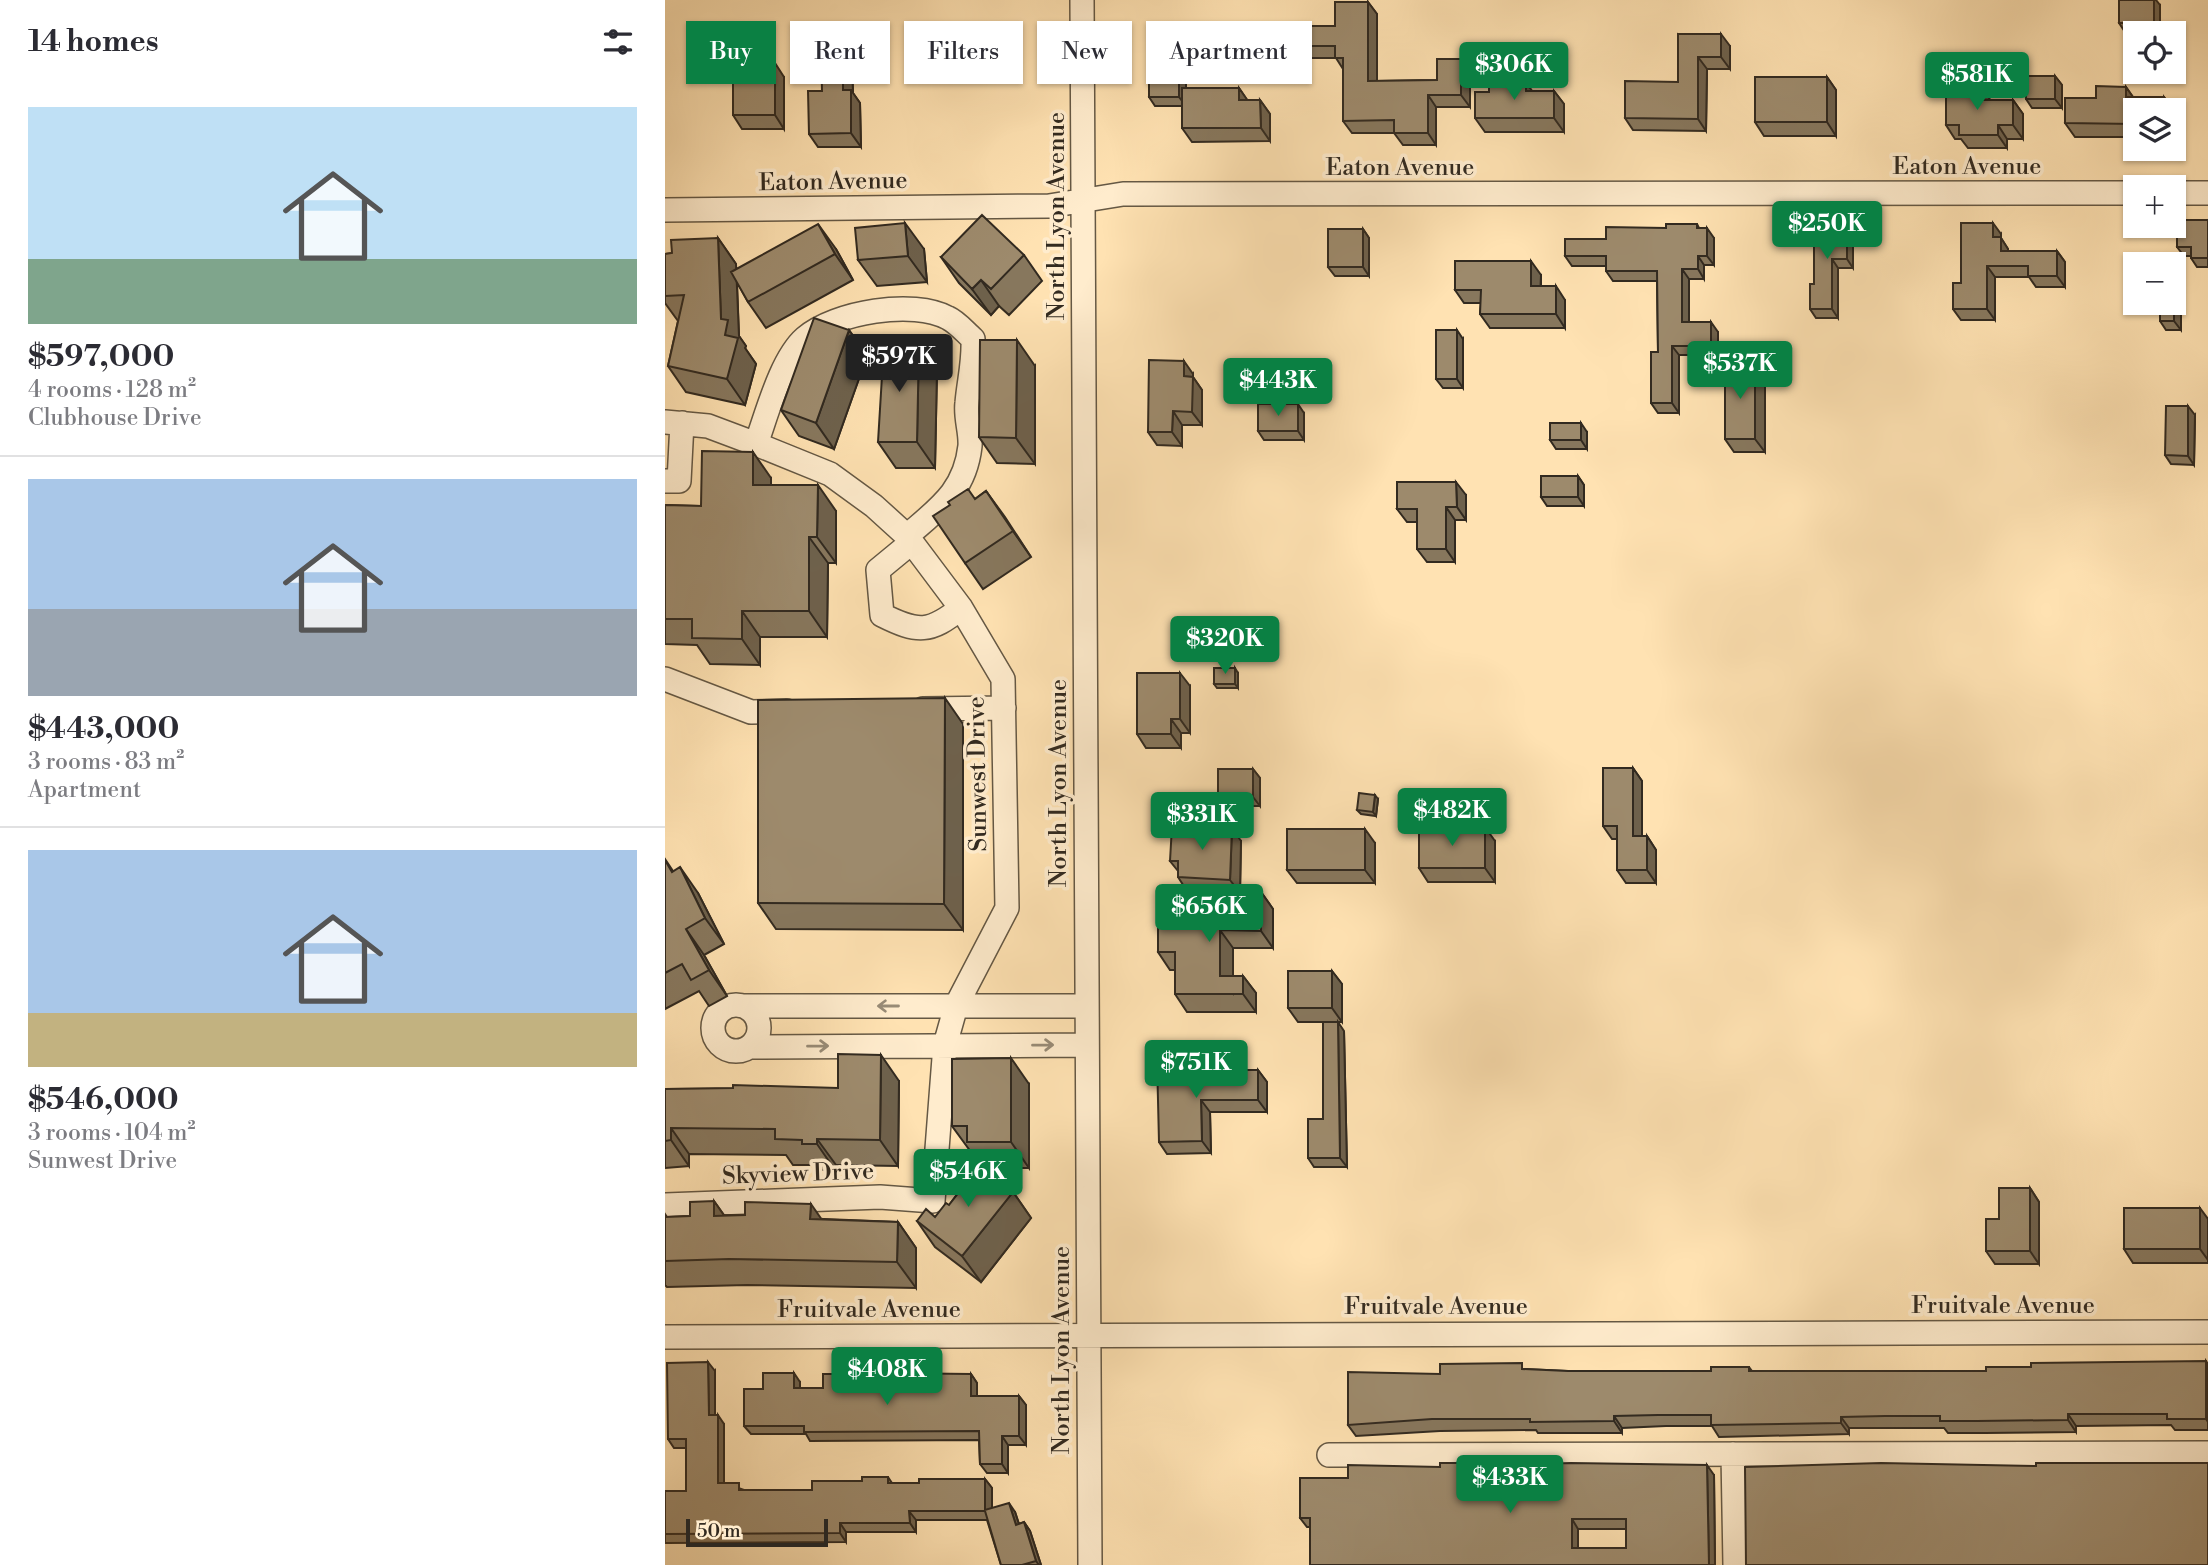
<!DOCTYPE html>
<meta charset="utf-8">
<style>
:root{--surface:#fff;--page:#f7f7f7;--text:#2b2b33;--muted:#7c7c81;--line:#e1e1e2;--accent:#0b8043}
body{margin:0;font-family:"Libre Bodoni",serif;background:var(--page);color:var(--text);height:100vh;display:flex;flex-direction:column;font-size:26px;white-space:nowrap}
*{box-sizing:border-box;margin:0}
p{font-size:23px;color:var(--muted)}
.icon{flex:none;width:38px;height:38px;fill:none;stroke:currentColor;stroke-width:2;stroke-linecap:round;stroke-linejoin:round}
.map{position:relative;flex:1;overflow:hidden}
.side{display:flex;flex-direction:column;background:var(--surface);width:665px}
.side>*{flex:none}
.hud{position:absolute;left:21px;top:21px;width:665px;height:63px;display:flex;gap:14px}
.controls{position:absolute;left:1458px;top:21px;display:grid;gap:14px}
.controls a{display:grid;place-items:center;width:63px;height:63px;border-radius:0px;background:var(--surface);box-shadow:0 2px 5px #0004;font-size:35px}
.scale{position:absolute;left:21px;bottom:18px;width:142px;box-sizing:border-box;padding-left:7px;border:4px solid #322a20;border-top:0;font-size:19px;line-height:24px;white-space:nowrap;color:#322a20;-webkit-text-stroke:5px #ffeccd;paint-order:stroke}
.price{position:absolute;translate:-50% -60px;padding:0 16px;border-radius:7px;background:var(--accent);color:#fff;font-size:23px;line-height:46px;filter:drop-shadow(0 2px 4px #0008)}
.price::after{content:'';position:absolute;left:50%;top:42px;width:21px;height:16px;margin-left:-10px;background:inherit;clip-path:polygon(0 0,100% 0,50% 100%)}
.price.current{background:#222;color:#fff}
ul{padding:0;list-style:none}
li{display:grid;align-content:center;gap:14px;height:371px;padding:0 28px}
li+li{border-top:2px solid var(--line)}
li span{display:grid;place-items:center;height:217px;border-radius:0px;color:#555}
li>.icon{margin-inline-start:auto}
span .icon{width:126px;height:126px;fill:#fffc;stroke-width:1}
li b{font-size:30px}
h2{display:flex;justify-content:space-between;align-items:center;height:84px;padding:0 28px;font-size:30px}
.pill{padding:0 24px;border-radius:0px;background:var(--surface);box-shadow:0 2px 5px #0004;font-size:24px;line-height:63px}
.pill.current{background:var(--accent);color:#fff}
main{display:flex;flex:1;min-height:0}
.map>svg:first-child{display:block}
.lines{fill:none;stroke-linecap:round;stroke-linejoin:round}
.minor-casing{stroke:#655844;stroke-width:26}
.minor{stroke:#ffeccd;stroke-width:23}
.wall{fill:#87775d;stroke:#322a20;stroke-width:2;fill-rule:evenodd}
.shaded-wall{fill:#6e614c;stroke:#322a20;stroke-width:2}
.building{fill:#9d8a6c;stroke:#322a20;stroke-width:2;fill-rule:evenodd}
.oneway{stroke:#988b76}
.labels{text-anchor:middle;dominant-baseline:central;stroke-width:7;stroke-linejoin:round;paint-order:stroke}
.street-label{font-size:24px;fill:#322a20;stroke:#ffeccd}
</style>
<main>
<section class="side">
<h2>14 homes<svg class="icon" aria-label="filters" viewBox="0 0 24 24"><path d="M4 7h16M4 17h16"/><circle cx="9" cy="7" r="2"/><circle cx="15" cy="17" r="2"/></svg></h2>
<ul>
<li><span style="background:linear-gradient(#bfe0f5 70%,#7fa58c 0)"><svg class="icon" aria-label="home" viewBox="0 0 24 24"><path d="M3 11l9-7 9 7M6 9v11h12V9"/></svg></span><div><b>$597,000</b><p>4 rooms · 128 m²</p><p>Clubhouse Drive</p></div></li>
<li><span style="background:linear-gradient(#a9c7e8 60%,#9aa5b1 0)"><svg class="icon" aria-label="home" viewBox="0 0 24 24"><path d="M3 11l9-7 9 7M6 9v11h12V9"/></svg></span><div><b>$443,000</b><p>3 rooms · 83 m²</p><p>Apartment</p></div></li>
<li><span style="background:linear-gradient(#a9c7e8 75%,#c2b280 0)"><svg class="icon" aria-label="home" viewBox="0 0 24 24"><path d="M3 11l9-7 9 7M6 9v11h12V9"/></svg></span><div><b>$546,000</b><p>3 rooms · 104 m²</p><p>Sunwest Drive</p></div></li>
</ul>
</section>
<div class="map">
<svg width="1543" height="1565" viewBox="0 0 1543 1565">
<rect width="100%" height="100%" fill="#ffe2b2"/>
<filter id="stains"><feTurbulence type="fractalNoise" baseFrequency=".00286" numOctaves="4"/><feColorMatrix values="0 0 0 0 .2 0 0 0 0 .09 0 0 0 0 .02 0 0 0 .5 -.17"/></filter>
<radialGradient id="worn" r=".72"><stop offset=".6" stop-color="#630" stop-opacity="0"/><stop offset="1" stop-color="#630" stop-opacity=".3"/></radialGradient>
<g class="lines">
<g class="minor-casing">
<path id="minor" d="M417 0 425 1565
M1508 193H1543
M0 210 384 206 458 194 1470 193
M0 422 43 426 91 444 165 474 209 506 242 536 296 608 338 679 342 908 291 1006 280 1045 268 1201 215 1197 0 1205
M91 444C102 414 116 359 140 338 170 312 249 299 283 318 292 322 300 332 308 339 309 363 304 380 302 403 300 417 306 432 305 446 300 491 274 508 242 536
M0 481H14L17 423
M247 542 213 570 217 615C253 633 265 633 296 608
M0 679 86 712 122 711
M258 709 339 708
M48 1028a23 23 0 1 1 46 0a23 23 0 1 1-46 0Z
M78 1006H422
M84 1047 422 1045
M0 1337 1543 1332
M1068 1454 1070 1565
M664 1455 1543 1453"/>
</g>
<use href="#minor" class="minor"/>
</g>
<path class="wall" d="M703 2 712 14V81L772 80 805 71V107H771V145H738L729 133H687L678 121V69L671 58H641L632 46 670 26Z
M1495 5V33H1470V44L1465 38V32H1460L1454 23Z
M1013 34 1065 46V69H1042L1041 131 968 130 960 118 1013 82Z
M88 47V63L119 77V129H77L68 115V72H53L46 63Z
M187 63 188 93 195 103 196 147H153L144 134 157 91Z
M521 65V88H574L582 100H595L605 114V141L527 142 517 128V106H490L484 97Z
M1390 76 1397 85V108H1367L1361 99Z
M1162 77 1171 90V136H1099L1090 122Z
M861 83 867 91H889L899 104V132H820L810 118 824 92Z
M1461 87 1468 97H1499L1509 110V148L1508 110H1470V137H1410L1400 123 1431 98Z
M1325 100H1348L1358 114V139H1342V148H1303L1296 139H1290L1281 125Z
M1543 220V267H1532L1526 258V256H1519L1512 247Z
M1032 224 1034 228 1049 238V265H1039V279H1024V322L1053 332V355H1014V413H993L986 403 993 352 992 281H948L941 271V266H907L900 256 941 239 1001 228Z
M698 229 704 238V276H670L663 267Z
M1188 232V268H1173V318H1151L1145 309 1149 284Z
M1336 234V238L1343 249V251H1392L1400 262V287H1371L1364 277H1330V320H1296L1288 309 1296 283Z
M53 238 71 264V269L171 249 188 280 101 328 83 302 72 282 74 336 81 346 80 348 91 364 80 405 21 392 3 366 13 321 0 303V254L7 253Z
M259 249 262 282 212 286 193 260Z
M359 255 377 281 344 315 334 306 326 315 294 283 276 257Z
M876 275V286L900 300V328H825L815 314 816 303H799L790 290Z
M1509 291 1516 300V330H1501L1495 321Z
M184 330 202 356 169 449 134 436 116 410Z
M798 339V388H778L771 379Z
M1090 363 1100 376V452H1069L1060 439Z
M370 366V464L332 463 314 437Z
M272 370 270 468H231L213 442Z
M528 374V377L537 390V425H517V446L492 445 483 432Z
M639 413V440H599L593 431Z
M1530 415 1529 465 1506 464 1500 455Z
M922 432V449H891L885 440Z
M913 476 919 485V506H882L876 497Z
M106 478V485L171 511V563H163L162 637H95V665L45 664 32 645 0 644V505L36 506Z
M321 491 366 557 318 589 300 563 310 499Z
M801 495V520H790V562H762L752 549V522H742L732 509Z
M573 673V688H552L549 684Z
M525 686V733H516V748H481L472 734Z
M298 724V930L111 929 93 903Z
M968 768 977 781V836H982L991 850V883H961L952 870V839H947L938 826Z
M588 769 595 778V806H559L553 797Z
M713 799 711 816 696 814 692 810Z
M576 841 575 891 596 892 608 909V948H568V976H578L591 993V1012H522L510 994V970H505L493 952 553 919V892L522 891 513 877V871L505 861Z
M830 841V882H763L754 868Z
M710 843V883H632L622 870Z
M0 859 8 871 33 893 59 944 39 955 62 996 44 1006 34 991 0 1009Z
M667 971 677 984V1022H633L623 1008Z
M679 1031 682 1167H649L643 1158 658 1119Z
M593 1070 602 1082V1112H545L546 1153 502 1154 494 1142 518 1071V1081H557Z
M234 1081 233 1166 171 1165 170 1170H155L152 1165H128L121 1155 24 1154V1166L0 1168V1089L173 1088Z
M364 1084V1168H320L308 1152H306L287 1126Z
M294 1169 348 1192 366 1218 316 1282 270 1247 252 1221 270 1217 284 1205 302 1181Z
M1365 1188 1374 1202V1264H1330L1321 1251 1334 1219Z
M49 1201 59 1215 233 1222 251 1248V1288L82 1285 2 1287 0 1285V1214L2 1217 25 1216Z
M1543 1219V1263H1468L1459 1249Z
M1543 1364V1430H1510L1506 1425 1411 1426V1432L1320 1433H1283L1279 1428H1184V1434L1054 1437 1047 1426H1001L957 1428V1433H873L871 1430 775 1431 691 1436 683 1425 775 1374 860 1369 903 1371H1046L1084 1367 1087 1371H1321L1366 1367Z
M50 1371V1415L59 1424V1483L79 1490H147L223 1477 227 1483H254L320 1479 327 1488V1508L350 1512 354 1524 359 1522 365 1531 376 1565H336L322 1520H251V1532H181V1542L0 1543V1491H21V1448H9L3 1439Z
M306 1374 312 1383V1396H354L361 1405V1445H343V1473H322L315 1464 314 1440 145 1441 141 1434H86L79 1426 98 1389 135 1382V1388H158L194 1383V1388L219 1387Z
M815 1466 1049 1475 1050 1565H645V1527H642L635 1518 683 1478 775 1467ZM913 1529H961V1548H913Z"/>
<path class="shaded-wall" d="M1489 0H1491L1495 5V33H1489Z
M703 2 712 14V93L703 81Z
M1056 34 1065 46V69L1056 57Z
M81 38 88 47V72L81 63Z
M178 50 187 63 188 93 195 103 196 147 186 133 178 90Z
M514 56 521 65V106L514 97Z
M1033 57 1042 69 1041 131 1033 119Z
M796 59 805 71V107L796 95Z
M110 63 119 77V129L110 115Z
M1390 76 1397 85V108L1390 99Z
M1162 77 1171 90V136L1162 122Z
M861 83 871 96 861 91Z
M1461 87 1470 100 1461 97Z
M574 88 583 101 574 100Z
M1317 89 1327 102 1317 100Z
M889 91 899 104V132L889 118Z
M763 95 771 107V145L763 133Z
M1499 97 1509 110V148L1508 110H1499Z
M595 100 605 114V141L596 128Z
M1348 100 1358 114V139L1348 125Z
M1333 125 1342 139V148L1333 135Z
M240 223 259 249 262 282 243 256Z
M1182 223 1188 232V268L1182 259Z
M1328 223 1336 234V238L1343 249V262L1328 237Z
M153 224 171 249 188 280 170 254Z
M1042 228 1049 238V265L1042 256Z
M698 229 704 238V276L698 267Z
M53 238 71 264 74 336 81 346 80 348 91 364 80 405 62 379 60 335 56 319Z
M1392 251 1400 262V287L1392 276Z
M1033 256 1039 265V279L1033 269Z
M1167 259 1173 268V318L1167 309Z
M866 261 876 275 875 300 866 286Z
M1322 266 1330 277V320L1322 309Z
M1017 269 1024 279V332L1017 322Z
M316 280 334 306 326 315 307 289Z
M891 286 900 300V328L891 314Z
M1509 291 1516 300V330L1509 321Z
M1046 322 1053 332V355L1046 346Z
M184 330 202 356 169 449 151 423Z
M792 330 798 339V388L792 379Z
M352 340 370 366V464L351 438Z
M254 344 272 370 270 468 252 442Z
M1007 346 1014 355V413L1007 403Z
M519 361 528 374V377L537 390V425L527 412 519 376Z
M1090 363 1100 376V452L1090 439Z
M633 404 639 413V440L633 431Z
M1523 406 1530 415 1529 465 1523 456Z
M508 411 517 425V446L507 432Z
M916 423 922 432V449L916 440Z
M88 452 106 478V511L88 485Z
M913 476 919 485V506L913 497Z
M791 482 801 495V520L792 507Z
M153 485 171 511V563L152 537Z
M321 491 340 517 366 557 348 531Z
M781 507 790 520V562L781 549Z
M144 537 163 563 162 637 144 611Z
M77 611 95 637V665L77 639Z
M570 668 573 673V688L570 684Z
M515 673 525 686V733L515 719Z
M280 698 298 724V930L279 904Z
M506 719 516 733V748L506 734Z
M968 768 977 781V850L968 836Z
M588 769 595 778V806L588 797Z
M710 795 713 799 711 816 708 812Z
M820 827 830 841V882L820 868Z
M567 828 576 841 575 893 565 880Z
M700 829 710 843V883L700 870Z
M982 836 991 850V883L982 870Z
M15 867 33 893 59 944 40 918Z
M596 892 608 909V948L596 931Z
M21 929 39 955 62 996 44 970Z
M555 930 568 948V993L555 976Z
M667 971 677 984V1022L667 1008Z
M578 976 591 993V1012L578 994Z
M673 1022 679 1031 682 1167 675 1158Z
M216 1055 234 1081 233 1166 215 1140Z
M346 1058 364 1084V1168L346 1142Z
M509 1059 518 1071V1094L509 1082Z
M593 1070 602 1082V1112L593 1100Z
M536 1100 545 1112 546 1153 537 1141Z
M6 1128 24 1154V1166L6 1140Z
M152 1139 171 1165 170 1170 152 1144Z
M1365 1188 1374 1202V1264L1365 1251Z
M348 1192 366 1218 316 1282 297 1256Z
M49 1201 67 1227 49 1216Z
M146 1204 164 1230 145 1219Z
M1535 1208 1543 1219V1260L1535 1249Z
M233 1222 251 1248V1288L232 1262Z
M1541 1361 1543 1364V1422L1541 1419Z
M43 1362 50 1371V1424L44 1415Z
M129 1373 135 1382V1397L129 1388Z
M188 1374 194 1383V1397L188 1388Z
M306 1374 312 1383V1405L306 1396Z
M354 1396 361 1405V1445L354 1436Z
M1403 1414 1411 1426V1432L1403 1420Z
M53 1415 59 1424V1492L53 1483Z
M949 1416 957 1428V1433L949 1421Z
M1176 1417 1184 1428V1434L1176 1423Z
M337 1436 343 1445V1473L337 1464Z
M1042 1465 1049 1475 1050 1565H1044Z
M320 1479 327 1488V1519L320 1510Z
M344 1503 350 1512 357 1534 351 1525Z
M244 1511 251 1520V1532L245 1523Z
M907 1519 913 1529V1558L907 1548Z
M359 1522 365 1531 376 1565H374L371 1561Z
M175 1523 181 1532V1542L175 1533Z"/>
<path class="building" d="M1454 0H1489V33H1470V38H1465V23H1454Z
M670 2H703V81L772 80V59H796V95H763V133H729V120L678 121V58H670V46H632V26H670Z
M1013 34H1056V57H1033V119L960 118V81L1013 82Z
M46 38H81V63H46Z
M156 50H178V90H186V133L144 134 143 91H157Z
M484 56H514V97H484Z
M68 63H110V115H68Z
M1361 76H1390V99H1361Z
M1090 77H1162V122H1090Z
M824 83H861V91H889V118H810V92H824Z
M1431 86 1461 87V97H1499V110H1470V124L1400 123V98H1431Z
M517 88H574V100H595L596 128H517Z
M1281 89H1317V100H1348V125H1333V135H1294V125H1281Z
M317 215 359 255 326 289 316 280 307 289 276 257Z
M1512 220H1543V258H1526V247H1512Z
M240 223 243 256 193 260 190 228Z
M1149 223H1182V259H1167V309H1145V284H1149Z
M1296 223H1328V237H1336V251H1392V276H1363V266H1322V309H1288V283H1296Z
M153 224 170 254 83 302 66 272Z
M1001 224H1032V228H1042V256H1033V269H1017V322H1046V346H1007V403H986V352H993L992 271H941V256H900V239H941V227L1001 228Z
M663 229H698V267H663Z
M53 238 56 319 63 320 60 335 73 338 62 379 3 366 19 295 0 296V254L7 253 6 240Z
M790 261H866V286H891V314H815L816 290H790Z
M1508 291H1509V321H1495V303H1508Z
M149 318 184 330 151 423 116 410Z
M771 330H792V379H771Z
M315 340H352L351 438 314 437Z
M219 343 254 344 252 442H213Z
M484 360 519 361V376L528 377 527 412 508 411 507 432H483Z
M1060 363H1090V439H1060Z
M593 404H633V431H593Z
M1501 406H1523V456L1500 455Z
M885 423H916V440H885Z
M37 451 88 452V485H153L152 537H144V611H77V639L27 638V619H0V505L36 506Z
M876 476H913V497H876Z
M732 482H791L792 507H781V549H752V509H732Z
M303 489 310 499 321 491 348 531 300 563 268 516 285 505 283 502Z
M549 668H570V684H549Z
M472 673H515V719H506V734H472Z
M280 698 279 904 93 903V700Z
M938 768H968V836H982V870H952V826H938Z
M553 769H588V797H553Z
M694 793 710 795 708 812 692 810Z
M507 826 567 828 565 880 513 877V861H505Z
M820 827V868H754V829Z
M622 829H700V870H622Z
M0 860 7 872 15 867 40 918 21 929 44 970 26 980 17 964 0 973Z
M553 891 596 892V931L555 930V976H578V994H510V952H493V919H553Z
M623 971H667V1008H623Z
M658 1022H673L675 1158H643V1119H658Z
M173 1054 216 1055 215 1140 152 1139V1144H137V1140L110 1139V1129L6 1128V1140L0 1141V1089L68 1088V1085L173 1088Z
M346 1058V1142H302V1126H287V1059Z
M492 1059H509V1082L557 1081V1070H593V1100H536L537 1141 494 1142Z
M303 1157 348 1192 297 1256 252 1221 261 1209 270 1217 281 1203 284 1205 305 1178 294 1169Z
M1334 1188H1365V1251H1321V1219H1334Z
M49 1201V1216L80 1215V1202L146 1204 145 1219 233 1222 232 1262 64 1259 0 1261V1217L25 1216V1202Z
M1459 1208H1535V1249H1459Z
M1541 1361V1419H1502V1414H1403V1420L1312 1421H1275V1416H1220L1176 1417V1423L1046 1425V1415H993L949 1416V1421L865 1422V1419H767L683 1425V1372L775 1374V1364L857 1363V1369L903 1371H1046V1367H1084V1371H1321V1367H1366V1363Z
M43 1362 44 1415H53V1483H74V1490H147V1481H197V1477H223V1483H254V1479H320V1510L344 1503 351 1525 359 1522 371 1561 357 1565H336L320 1511H244L245 1523H175V1533L0 1534V1491H21V1439H3L2 1363Z
M98 1373H129V1388H158V1374H188V1388L219 1387V1373L306 1374V1396H354V1436H337V1464H315L314 1431 139 1432V1426H79V1389H98Z
M775 1463H813V1466L906 1463 1042 1465 1044 1565H645V1518H635V1478H683V1465L775 1467ZM907 1519H961V1548H907Z
M1216 1463 1371 1466V1463H1543V1565H1081L1080 1467Z"/>
<defs><path id="oneway-shaft" d="M-6 0H5M1.5-3L5.5 0L1.5 3" fill="none" stroke-width="1.6" stroke-linecap="round" stroke-linejoin="round" transform="scale(1.75)"/></defs>
<g class="oneway">
<use href="#oneway-shaft" transform="translate(223 1006) rotate(180)"/>
<use href="#oneway-shaft" transform="translate(378 1045) rotate(-1)"/>
<use href="#oneway-shaft" transform="translate(153 1046) rotate(-1)"/>
</g>
<g class="labels">
<g class="street-label">
<text x="1302" y="167">Eaton Avenue</text>
<text x="735" y="168">Eaton Avenue</text>
<text transform="translate(168 182) rotate(-1)">Eaton Avenue</text>
<text transform="translate(392 216) rotate(-90)">North Lyon Avenue</text>
<text transform="translate(313 774) rotate(-91)">Sunwest Drive</text>
<text transform="translate(394 783) rotate(-90)">North Lyon Avenue</text>
<text transform="translate(133 1174) rotate(-2)">Skyview Drive</text>
<text x="1338" y="1306">Fruitvale Avenue</text>
<text x="771" y="1307">Fruitvale Avenue</text>
<text x="204" y="1310">Fruitvale Avenue</text>
<text transform="translate(397 1350) rotate(-90)">North Lyon Avenue</text>
</g>
</g>
<rect width="100%" height="100%" filter="url(#stains)"/>
<rect width="100%" height="100%" fill="url(#worn)"/>
</svg>
<div class="controls">
<a><svg class="icon" aria-label="locate" viewBox="0 0 24 24"><circle cx="12" cy="12" r="6"/><path d="M12 2v4M12 18v4M2 12h4M18 12h4"/></svg></a>
<a><svg class="icon" aria-label="layers" viewBox="0 0 24 24"><path d="M12 4l9 5-9 5-9-5zM3 14l9 5 9-5"/></svg></a>
<a>+</a>
<a>−</a>
</div>
<div class="scale">50 m</div>
<b class="price" style="left:849px;top:102px">$306K</b>
<b class="price" style="left:1312px;top:112px">$581K</b>
<b class="price" style="left:1162px;top:261px">$250K</b>
<b class="price current" style="left:234px;top:394px">$597K</b>
<b class="price" style="left:1075px;top:401px">$537K</b>
<b class="price" style="left:613px;top:418px">$443K</b>
<b class="price" style="left:560px;top:676px">$320K</b>
<b class="price" style="left:787px;top:848px">$482K</b>
<b class="price" style="left:537px;top:852px">$331K</b>
<b class="price" style="left:544px;top:944px">$656K</b>
<b class="price" style="left:531px;top:1100px">$751K</b>
<b class="price" style="left:303px;top:1209px">$546K</b>
<b class="price" style="left:222px;top:1407px">$408K</b>
<b class="price" style="left:845px;top:1515px">$433K</b>
<div class="hud">
<a class="pill current">Buy</a>
<a class="pill">Rent</a>
<a class="pill">Filters</a>
<a class="pill">New</a>
<a class="pill">Apartment</a>
</div>
</div>
</main>
